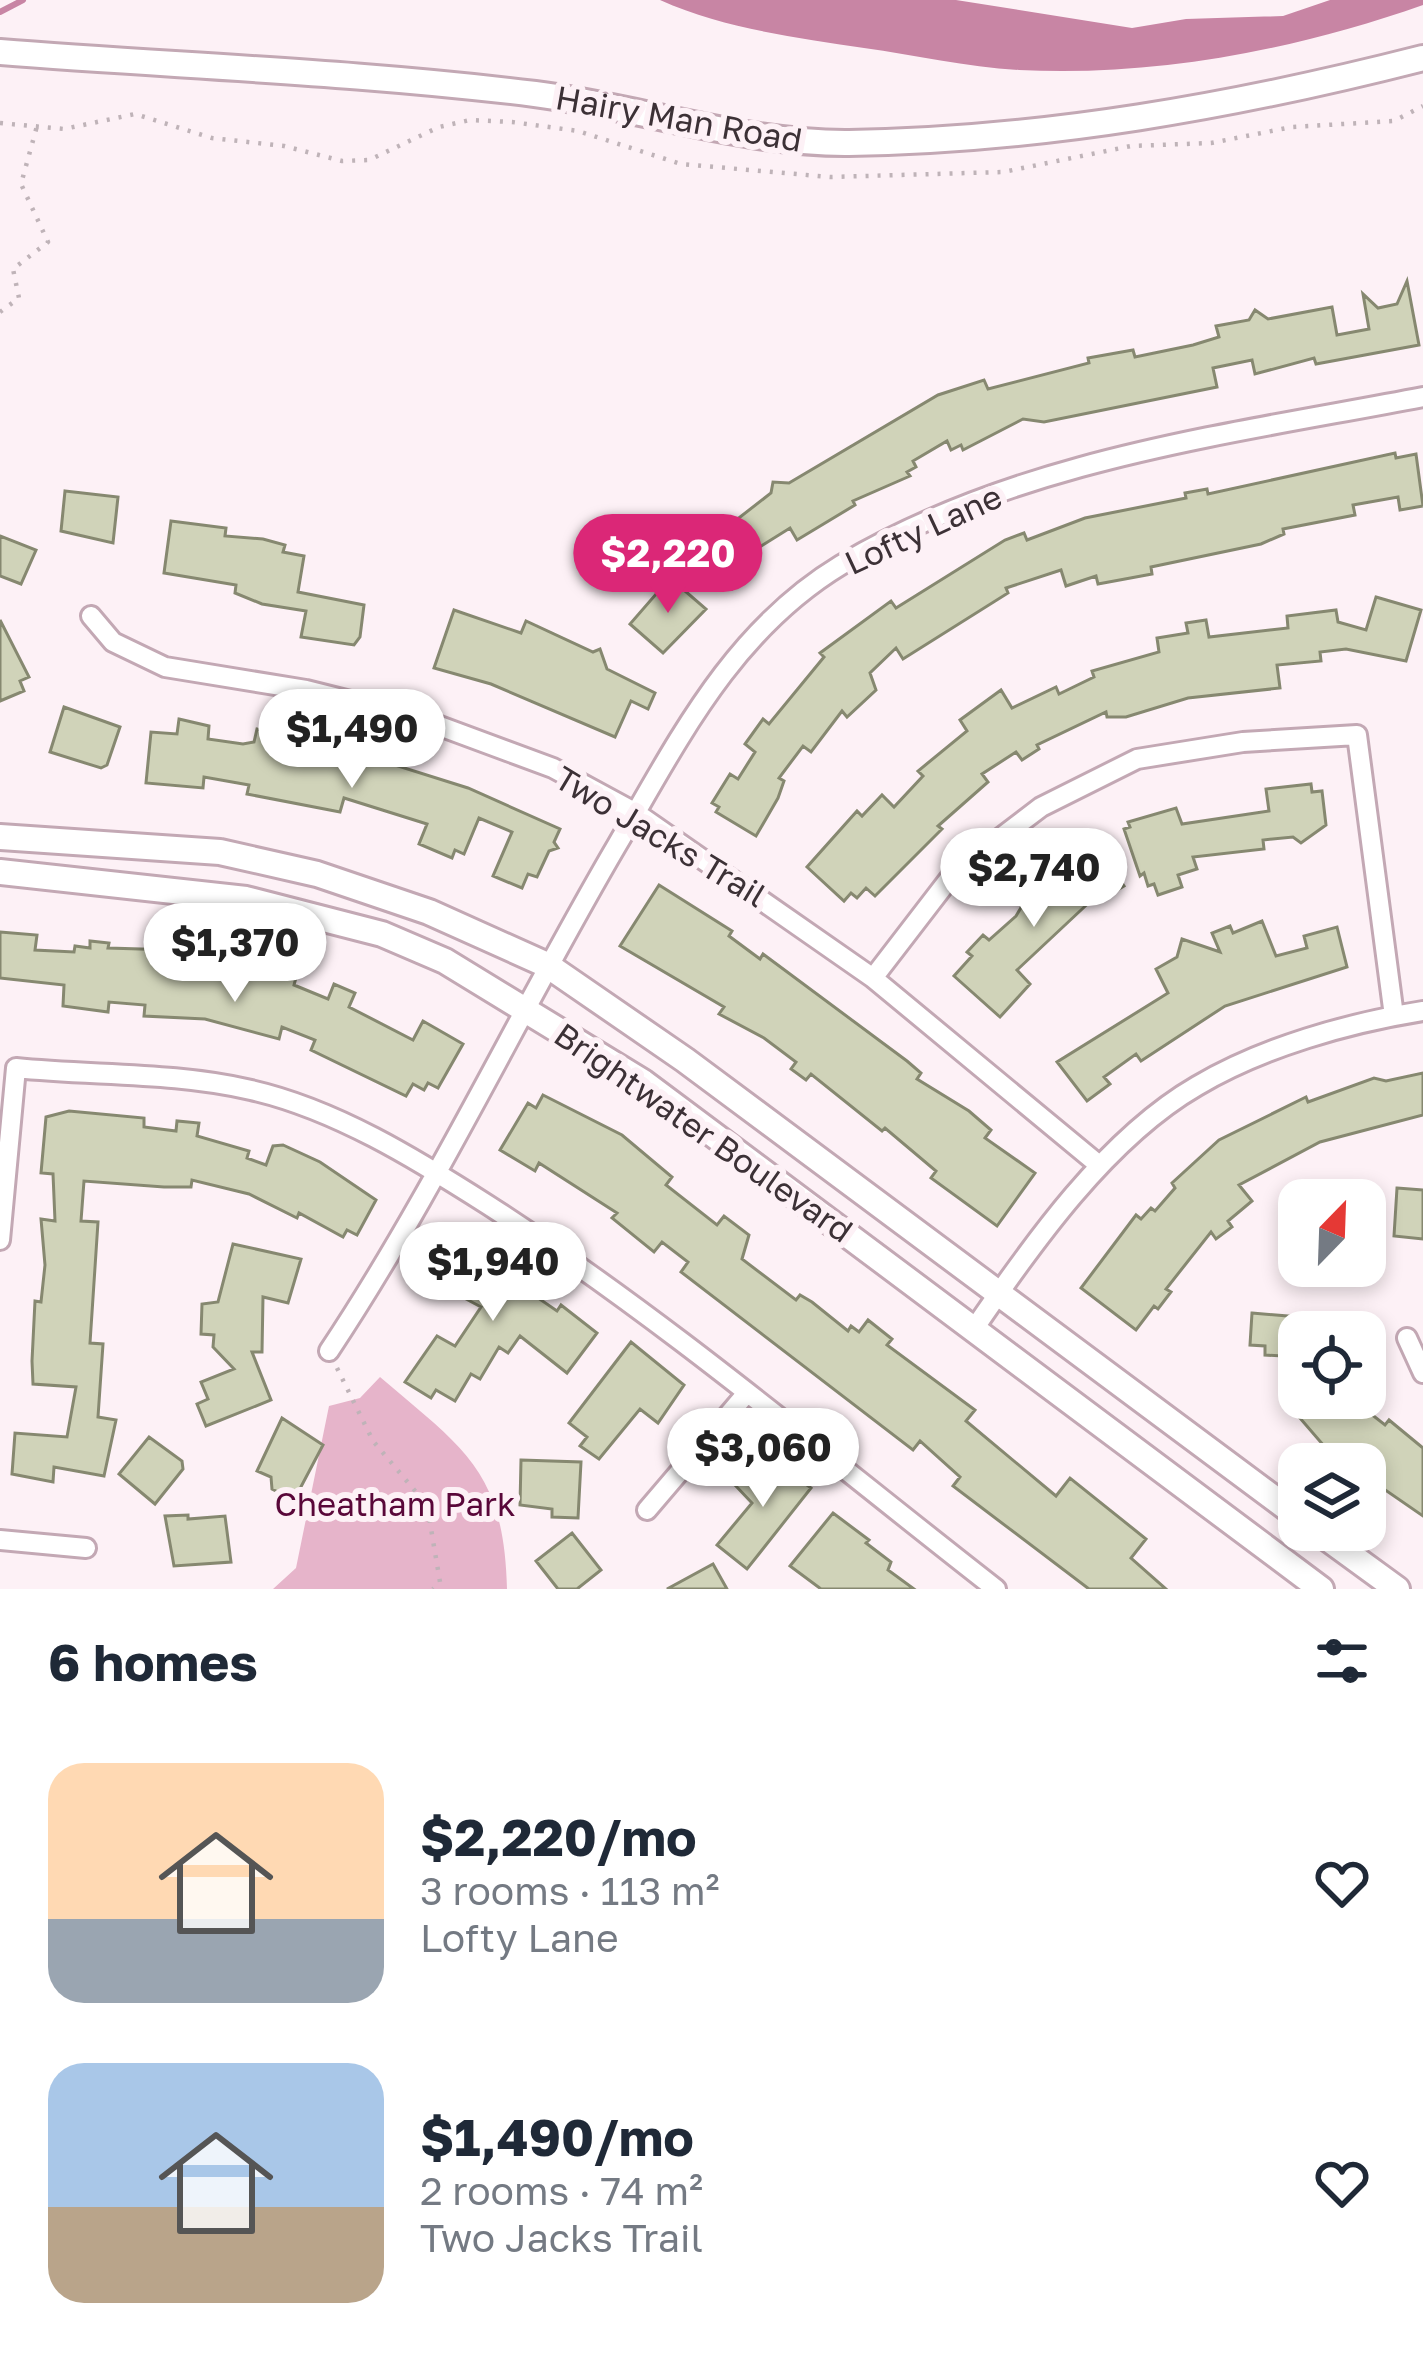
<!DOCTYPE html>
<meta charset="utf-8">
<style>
:root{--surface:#fff;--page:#f6f6f7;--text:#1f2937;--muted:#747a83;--accent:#db2777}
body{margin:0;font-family:"Golos Text",sans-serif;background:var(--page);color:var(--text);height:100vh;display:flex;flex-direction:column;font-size:45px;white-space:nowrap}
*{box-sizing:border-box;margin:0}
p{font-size:39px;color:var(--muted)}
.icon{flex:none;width:66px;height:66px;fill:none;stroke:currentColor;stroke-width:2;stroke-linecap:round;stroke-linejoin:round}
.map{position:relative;height:1589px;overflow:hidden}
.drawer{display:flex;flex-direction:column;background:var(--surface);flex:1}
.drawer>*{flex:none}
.needle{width:78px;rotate:23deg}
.buttons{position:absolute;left:1278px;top:1179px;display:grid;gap:24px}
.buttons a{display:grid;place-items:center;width:108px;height:108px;border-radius:24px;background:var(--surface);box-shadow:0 6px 18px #0003;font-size:60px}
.price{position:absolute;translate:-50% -102px;padding:0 27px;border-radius:42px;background:#fff;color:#222;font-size:39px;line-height:78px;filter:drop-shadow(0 3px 6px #0008)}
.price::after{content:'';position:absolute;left:50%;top:72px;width:36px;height:27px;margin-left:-18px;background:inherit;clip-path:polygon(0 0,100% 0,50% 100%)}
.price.active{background:var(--accent);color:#fff}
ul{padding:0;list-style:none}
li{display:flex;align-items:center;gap:36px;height:300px;padding:0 48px}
li span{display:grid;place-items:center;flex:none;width:336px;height:240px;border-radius:36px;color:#555}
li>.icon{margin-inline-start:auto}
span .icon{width:144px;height:144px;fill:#fffc;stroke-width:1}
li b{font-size:51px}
h2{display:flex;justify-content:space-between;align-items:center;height:144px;padding:0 48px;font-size:51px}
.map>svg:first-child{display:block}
.green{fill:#e6b4ca}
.water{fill:#c885a4}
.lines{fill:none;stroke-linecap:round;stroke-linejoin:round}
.stream{stroke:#c885a4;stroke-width:6}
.building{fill:#d0d3b9;stroke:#868870;stroke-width:3}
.street-casing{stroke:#c3a8b4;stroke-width:24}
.secondary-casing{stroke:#c3a8b4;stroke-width:30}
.path{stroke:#bfb3b8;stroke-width:4.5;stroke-dasharray:3 9;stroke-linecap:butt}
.street{stroke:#fff;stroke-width:18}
.secondary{stroke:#fff;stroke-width:24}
.labels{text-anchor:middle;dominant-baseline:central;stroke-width:12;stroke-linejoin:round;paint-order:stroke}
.street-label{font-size:33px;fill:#3c3136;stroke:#fdf1f6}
.park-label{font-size:33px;fill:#590739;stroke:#fdf1f6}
</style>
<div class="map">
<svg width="1423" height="1589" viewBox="0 0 1423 1589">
<rect width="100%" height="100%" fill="#fdf1f6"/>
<path class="green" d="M380 1377C464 1449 504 1470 507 1589H273L296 1568 329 1406 360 1398Z"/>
<path class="water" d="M660 0H956L1132 28 1186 19 1283 16 1330 0H1423V5C1295 50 1155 77 1019 70 967 67 915 55 864 48 794 37 725 29 660 0Z"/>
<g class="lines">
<path class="stream" d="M0 12 23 0"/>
</g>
<path class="building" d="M1407 281 1419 345 1316 364 1314 358 1255 374 1252 360 1213 368 1217 387 1044 422 1023 419 963 450 961 445 951 450 947 441 913 461 916 467 907 472 910 476 853 501 855 505 797 540 790 528 755 550 745 563 750 569 743 574 746 578 732 589H726L695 552 771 493 773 482 789 483 938 395 984 380 988 389 1089 363 1088 358 1133 350 1135 357 1193 345 1219 337 1216 326 1249 320 1255 310 1268 319 1332 307 1337 335 1369 329 1363 294 1378 308 1397 304Z
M1395 453 1396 458 1416 454 1423 506 1400 510 1398 497 1353 505 1355 515 1283 529 1284 534 1261 544 1151 567 1152 574 1098 584 1096 576 1066 586 1061 570 1006 588 1008 593 903 659 896 648 870 673 876 690 847 717 842 711 811 752 803 746 779 778 784 781 778 798 756 836 716 812 719 807 712 803 730 774 738 779 755 752 745 744 763 719 769 724 824 657 820 653 891 601 896 608 1005 540 1024 533 1027 540 1085 518 1186 498 1185 493 1207 489 1208 494Z
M65 491 118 497 113 543 61 531Z
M171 521 226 528 225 536 263 539 285 545 283 552 304 556 298 592 364 605 360 637 354 645 301 637 306 611 262 604 235 593 236 585 164 573Z
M0 536 36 550 21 584 0 576Z
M670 578 706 609 663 653 630 624Z
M1376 597 1421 610 1406 661 1346 649 1320 652 1321 661 1277 665 1280 688 1188 698 1126 717H1107L1106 712 1037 745 1039 749 1022 760 1016 752 982 774 988 782 938 826 942 829 875 896 866 888 857 898 851 893 844 901 807 867 857 811 862 816 882 795 894 807 923 776 918 771 967 731 960 720 1001 690 1012 708 1056 687 1059 694 1094 677 1092 671 1159 652 1157 638 1188 633 1186 623 1206 620 1209 637 1288 628 1287 616 1336 610 1338 622 1366 630Z
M454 610 521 633 526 621 593 652 600 649 607 669 655 693 648 709 631 701 615 737 491 684 434 668Z
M0 620 29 677 20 681 24 691 0 701Z
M64 707 120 727 107 765 101 768 50 752Z
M179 719 209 726 208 739 243 744 254 742 257 729 273 732 271 744 321 757 325 743 468 788 560 829 554 842 558 848 549 851 537 877 528 874 522 888 493 876 512 832 479 818 464 854 455 850 452 858 419 844 427 824 344 798 340 812 247 794 249 785 204 777 203 788 146 783 151 732 177 734Z
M1311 784 1312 792 1322 791 1326 825 1301 843 1293 837 1263 840 1264 849 1193 857 1197 869 1178 875 1182 887 1158 895 1154 884 1148 886 1144 873 1140 876 1124 829 1130 827 1128 822 1176 808 1182 824 1269 811 1266 789Z
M1099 847 1124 886 1099 901 1096 896 1017 970 1030 984 1000 1017 954 976 972 956 967 952 983 935 989 940 1016 916 1025 901 1018 893 1035 878 1043 887Z
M659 885 732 931 729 936 760 959 763 954 907 1061 921 1073 917 1079 969 1111 991 1130 985 1138 1035 1173 997 1226 931 1178 936 1171 885 1128 882 1131 811 1074 806 1080 791 1069 796 1062 764 1038 719 1014 724 1007 620 946Z
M1262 921 1276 956 1307 948 1304 936 1337 927 1347 967 1225 1006 1141 1061 1136 1054 1104 1077 1110 1084 1087 1101 1057 1062 1168 993 1156 969 1177 957 1182 939 1220 952 1212 933 1230 926 1233 933Z
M0 932 37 935 35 950 74 952 75 946 90 948V941L109 943 108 948 173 950 172 959 265 972 268 962 298 970 294 985 328 999 334 984 355 993 349 1007 413 1040 423 1021 463 1044 438 1088 428 1083 424 1090 413 1084 406 1096 311 1050 315 1040 282 1027 279 1039 205 1019 144 1016 145 1005 109 1002 108 1012 63 1006 64 985 0 978Z
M1423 1073V1115L1320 1142 1239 1185 1252 1201 1228 1221 1232 1227 1216 1239 1211 1232 1166 1289 1171 1292 1158 1309 1154 1306 1136 1330 1081 1288 1136 1215 1141 1219 1151 1208 1155 1211 1175 1188 1172 1183 1219 1140 1306 1097 1308 1102 1374 1078 1386 1081Z
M543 1095 622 1135 672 1177 666 1185 717 1225 724 1216 749 1235 742 1259 796 1300 800 1295 812 1302 848 1331 851 1326 859 1332 868 1320 892 1339 887 1345 975 1410 966 1421 1056 1496 1070 1478 1146 1539 1131 1558 1166 1589H1089L953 1486 960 1477 920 1441 913 1450 681 1272 688 1262 662 1242 654 1252 612 1218 617 1213 539 1163 535 1171 500 1150 528 1103 536 1108Z
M69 1111 144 1118V1127L176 1131 177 1121 199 1123 197 1136 249 1151 247 1158 266 1165 273 1146 283 1145 320 1162 376 1200 357 1235 347 1230 343 1237 299 1213 297 1218 249 1194 192 1180 191 1187H164L84 1181 81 1221 98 1222 90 1343 103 1344 98 1417 116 1420 104 1476 54 1467 53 1482 12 1474 15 1433 67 1437 76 1387 33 1384 32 1361 35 1301 41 1302 45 1265 41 1219 55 1221 53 1174 41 1173 46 1117Z
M1397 1188 1423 1190V1239L1394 1236Z
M450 1237 475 1250 471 1257 504 1275 509 1268 527 1280 522 1287 557 1311 561 1305 597 1333 567 1373 520 1336 508 1353 499 1347 480 1379 471 1374 455 1401 436 1390 431 1398 405 1382 437 1336 455 1346 481 1307 427 1278Z
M233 1244 301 1259 288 1303 263 1297 262 1352H252L271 1400 206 1426 197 1404 208 1399 201 1382 234 1369 213 1347 214 1335 201 1334 202 1304 218 1302Z
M1252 1313 1299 1317V1357L1265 1355V1346L1250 1345Z
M631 1342 684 1385 658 1423 640 1409 599 1459 580 1446 587 1437 569 1423Z
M1302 1398H1348L1363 1414 1366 1410 1385 1425 1389 1420 1423 1448V1516L1365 1476V1464H1323L1331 1454 1293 1410Z
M282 1418 323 1445 294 1500 272 1489 271 1477 257 1471Z
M149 1437 182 1461 183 1469 155 1504 119 1474Z
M770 1457 811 1488 747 1569 717 1545 752 1503 734 1484 748 1467 757 1474Z
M521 1460 581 1462 578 1518 552 1517V1509L520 1505Z
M833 1513 869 1540 866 1543 891 1562 888 1570 914 1589H821L790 1566Z
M188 1515V1519L225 1516 231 1562 174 1566 165 1516Z
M572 1533 601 1570 577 1589H558L536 1561Z
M713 1564 727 1589H667Z"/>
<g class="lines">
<g class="street-casing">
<path id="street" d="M91 616 113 642 165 667 306 690 418 718 553 768 636 813 873 978 1099 1165
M873 978 953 874 1041 807 1137 759 1243 742 1357 735 1394 1016
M0 1240 16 1068C94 1076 174 1072 251 1090 335 1109 416 1159 488 1205 666 1320 829 1459 996 1589
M974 1329C1032 1244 1107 1138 1197 1086 1263 1047 1348 1023 1423 1011
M1407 1338 1423 1373
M329 1351C436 1190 519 1012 617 845 679 739 732 631 841 565 1017 460 1225 435 1423 397
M647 1510 746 1394
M0 1540 86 1548"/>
</g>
<g class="secondary-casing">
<path id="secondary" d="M0 52C178 66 358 72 535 94 639 107 743 144 849 143 1044 140 1235 106 1423 58
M0 837 220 852 317 874 429 912 547 965 685 1060 1299 1517
M0 872 246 899 382 934 445 961 643 1082 1321 1589
M1316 1530 1397 1589"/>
</g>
<path class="path" d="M0 123 64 129 135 114 212 138 284 146 342 161 369 160 439 127 470 120 512 122 578 131 681 164 830 177 1003 172 1131 146 1211 143 1292 127 1394 121 1423 106
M0 312 19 298 13 269 48 242 21 184 37 126
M337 1368 373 1441 427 1505 440 1582 433 1589"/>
<use href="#street" class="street"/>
<use href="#secondary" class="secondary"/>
</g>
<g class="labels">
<g class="street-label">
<text transform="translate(679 118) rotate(10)">Hairy Man Road</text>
<text transform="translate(923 529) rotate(-25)">Lofty Lane</text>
<text transform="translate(661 836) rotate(31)">Two Jacks Trail</text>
<text transform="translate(704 1132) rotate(35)">Brightwater Boulevard</text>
</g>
<g class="park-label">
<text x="395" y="1503">Cheatham Park</text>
</g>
</g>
</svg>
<div class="buttons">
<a><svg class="needle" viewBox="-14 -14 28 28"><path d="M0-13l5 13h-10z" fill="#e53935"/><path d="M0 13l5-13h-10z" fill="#747a83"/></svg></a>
<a><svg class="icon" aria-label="locate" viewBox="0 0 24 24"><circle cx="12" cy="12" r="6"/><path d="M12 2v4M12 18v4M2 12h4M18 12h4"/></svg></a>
<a><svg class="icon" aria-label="layers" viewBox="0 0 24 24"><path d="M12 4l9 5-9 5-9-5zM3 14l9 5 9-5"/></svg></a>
</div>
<b class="price active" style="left:668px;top:616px">$2,220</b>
<b class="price" style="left:352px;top:791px">$1,490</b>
<b class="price" style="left:1034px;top:930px">$2,740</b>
<b class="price" style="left:235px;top:1005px">$1,370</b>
<b class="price" style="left:493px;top:1324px">$1,940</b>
<b class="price" style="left:763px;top:1510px">$3,060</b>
</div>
<section class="drawer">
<h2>6 homes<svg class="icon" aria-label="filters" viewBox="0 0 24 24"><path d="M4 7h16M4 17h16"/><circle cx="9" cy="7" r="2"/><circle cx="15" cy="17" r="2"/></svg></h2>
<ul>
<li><span style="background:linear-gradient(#ffd9b3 65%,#9aa5b1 0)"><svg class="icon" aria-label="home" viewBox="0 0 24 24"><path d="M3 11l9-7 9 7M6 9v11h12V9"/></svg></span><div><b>$2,220/mo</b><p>3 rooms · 113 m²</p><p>Lofty Lane</p></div><svg class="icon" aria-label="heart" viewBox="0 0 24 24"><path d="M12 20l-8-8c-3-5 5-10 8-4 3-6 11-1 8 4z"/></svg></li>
<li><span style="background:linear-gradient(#a9c7e8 60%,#b9a48a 0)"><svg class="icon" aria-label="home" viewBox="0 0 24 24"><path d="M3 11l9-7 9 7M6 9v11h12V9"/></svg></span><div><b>$1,490/mo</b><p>2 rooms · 74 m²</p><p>Two Jacks Trail</p></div><svg class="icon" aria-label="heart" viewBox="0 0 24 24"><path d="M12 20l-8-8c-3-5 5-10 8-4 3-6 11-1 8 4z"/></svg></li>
</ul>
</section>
